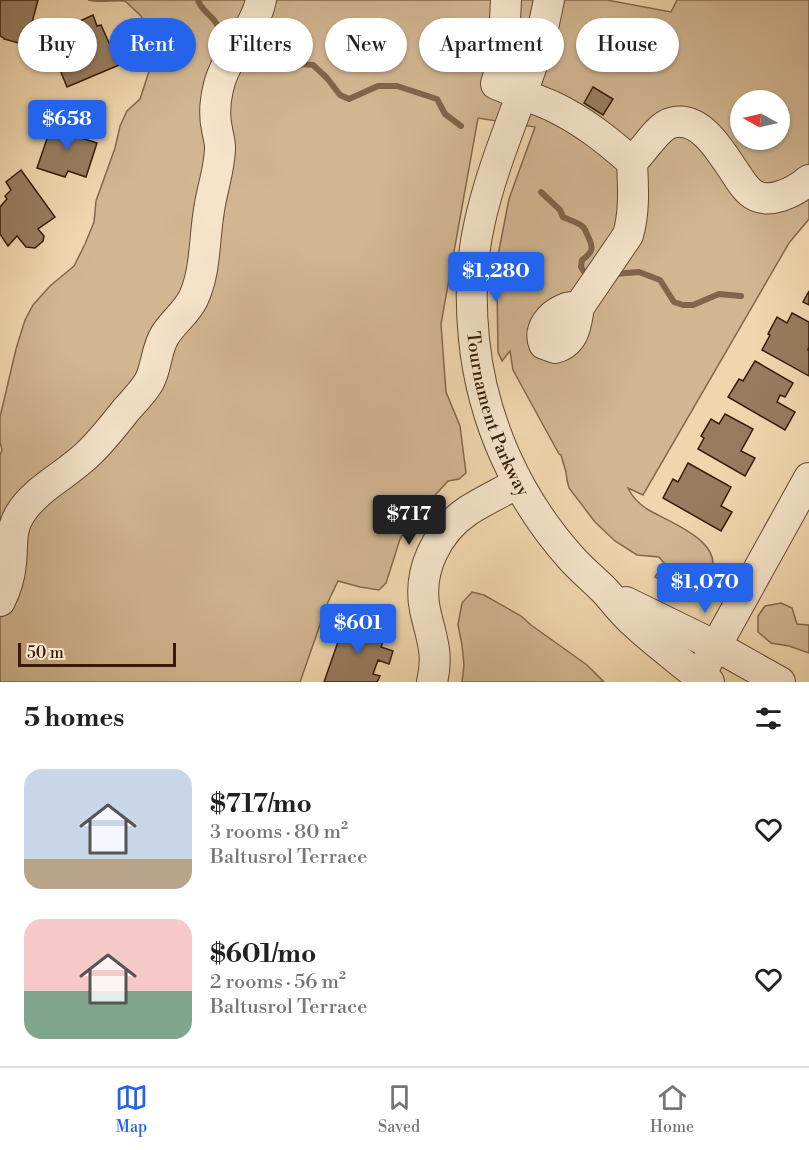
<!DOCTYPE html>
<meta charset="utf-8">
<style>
:root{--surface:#fff;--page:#f2f2f2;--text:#222;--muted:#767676;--line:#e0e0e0;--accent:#2563eb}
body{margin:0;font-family:"Libre Bodoni",serif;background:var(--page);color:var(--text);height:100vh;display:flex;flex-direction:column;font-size:22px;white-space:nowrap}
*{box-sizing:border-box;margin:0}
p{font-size:20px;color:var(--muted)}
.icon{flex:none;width:33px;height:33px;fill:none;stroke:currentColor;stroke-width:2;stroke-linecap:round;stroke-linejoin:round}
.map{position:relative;height:682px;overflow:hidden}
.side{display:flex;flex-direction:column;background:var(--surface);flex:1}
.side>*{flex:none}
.hud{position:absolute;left:18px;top:18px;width:774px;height:54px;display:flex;gap:12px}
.needle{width:39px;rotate:278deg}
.fabs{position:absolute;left:730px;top:90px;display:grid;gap:12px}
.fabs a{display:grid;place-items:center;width:60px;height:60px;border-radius:50%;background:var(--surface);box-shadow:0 2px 4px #0004;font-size:30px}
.scale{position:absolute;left:18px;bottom:15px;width:158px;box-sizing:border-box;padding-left:6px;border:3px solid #371a0a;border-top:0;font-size:16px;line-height:21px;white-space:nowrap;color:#371a0a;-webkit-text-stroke:4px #f5e4ca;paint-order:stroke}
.price{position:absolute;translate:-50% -51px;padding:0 14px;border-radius:6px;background:var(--accent);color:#fff;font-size:20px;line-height:39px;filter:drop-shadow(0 2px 3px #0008)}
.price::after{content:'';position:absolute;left:50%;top:36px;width:18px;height:14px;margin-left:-9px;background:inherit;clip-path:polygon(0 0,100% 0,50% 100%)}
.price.on{background:#222;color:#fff}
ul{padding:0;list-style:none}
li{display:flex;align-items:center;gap:18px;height:150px;padding:0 24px}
li span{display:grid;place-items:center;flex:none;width:168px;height:120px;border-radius:18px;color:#555}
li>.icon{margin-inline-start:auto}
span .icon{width:72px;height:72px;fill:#fffc;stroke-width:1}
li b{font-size:26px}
h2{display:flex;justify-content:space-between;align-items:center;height:72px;padding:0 24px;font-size:26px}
.pill{padding:0 21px;border-radius:27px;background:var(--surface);box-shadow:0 2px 4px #0004;font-size:21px;line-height:54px}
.pill.on{background:var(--accent);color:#fff}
.tab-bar{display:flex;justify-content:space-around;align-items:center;height:84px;border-top:2px solid var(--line);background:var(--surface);font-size:16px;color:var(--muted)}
.tab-bar a{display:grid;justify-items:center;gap:3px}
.tab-bar .on{color:var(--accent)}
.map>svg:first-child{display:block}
.green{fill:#d1b691;stroke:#84684e;stroke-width:1.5;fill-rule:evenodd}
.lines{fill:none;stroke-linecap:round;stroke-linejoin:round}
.stream{stroke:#80644b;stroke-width:6}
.building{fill:#977c5f;stroke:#371a0a;stroke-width:1.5}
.minor-casing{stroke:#654933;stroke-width:32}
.minor{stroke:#f5e4ca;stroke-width:30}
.labels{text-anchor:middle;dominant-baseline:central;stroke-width:4.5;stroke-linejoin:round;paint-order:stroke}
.street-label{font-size:18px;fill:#371a0a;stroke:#f5e4ca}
</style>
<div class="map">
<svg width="809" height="682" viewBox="0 0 809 682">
<rect width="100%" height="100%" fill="#f0d6ad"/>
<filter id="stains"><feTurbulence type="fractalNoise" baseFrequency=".00333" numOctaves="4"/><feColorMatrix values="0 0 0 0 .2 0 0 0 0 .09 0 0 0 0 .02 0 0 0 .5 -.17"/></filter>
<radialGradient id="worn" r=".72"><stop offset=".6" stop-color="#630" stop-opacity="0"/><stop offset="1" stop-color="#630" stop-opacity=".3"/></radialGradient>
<path class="green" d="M88 0H607L671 12 677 0H809V219L789 243 643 495 628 488C632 497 638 503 647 509 668 522 731 543 708 578L701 579 703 587 697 594 678 588 655 577 664 563 659 557 637 555 615 541 595 522 569 488 567 480 566 472 561 455 559 454 513 370 510 351 502 361 498 352 497 283 499 250 509 199 535 127 478 118 441 324 446 392 460 426 466 473 459 479 448 481 410 523 400 539 386 583 379 590 360 587 338 581 328 602 300 682H0V455L2 450 0 442V417L16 349 25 320 33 305 50 286 74 266 85 244 94 222 96 201 115 148 120 126 127 111 140 99 157 47 148 32 141 16 125 1C113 0 100 3 88 0ZM741 100H780V140H741Z
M472 592 484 595 521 616 531 625 587 665 604 682H462L464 665 462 645 458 625 462 603Z
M781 603 792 608 797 624 809 625V653L789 646 771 643 758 632V616L765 606Z"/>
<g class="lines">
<path class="stream" d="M198 0C201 9 207 12 213 19 220 27 222 36 234 39
M249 45 273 59 277 63 295 67 303 64 313 65 327 78 340 95 349 99 378 86H397L437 99 445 114 461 126
M541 192 560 210 563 217C569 220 577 222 582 226 586 229 584 229 587 234 593 247 595 251 582 260L581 267 588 278
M615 274 639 272 660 280 674 302 683 305H693L719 294 741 296"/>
</g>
<path class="building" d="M0 0H38L26 45 4 39V38L0 36Z
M93 15 97 26 101 25 119 65 67 87 58 65 70 60 65 49 70 47 62 29Z
M593 87 613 99 603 115 584 103Z
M58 117 82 125 78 137 97 143 86 177 68 171 65 177 37 168 49 133 52 135Z
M21 170 55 217 38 229 44 236 43 241 35 248 26 247 17 236 8 246 0 234V207L7 199 5 196 11 190 6 182Z
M809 291V305L803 302Z
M792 313 809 322V347L808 350H809V376L762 350 770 335 768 334 777 317 787 323Z
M755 361 793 383 785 397 780 395 777 402 795 412 785 430 728 397 739 379 743 381Z
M725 414 753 429 741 451 755 458 745 476 698 449 704 438 701 436 711 419 719 424Z
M688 463 731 487 721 506 732 512 721 531 663 498 673 479 678 482Z
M346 619 386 633 381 647 393 651 389 664 378 660 373 674 380 676 377 682H324Z"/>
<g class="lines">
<g class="minor-casing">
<g id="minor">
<path d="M506 0 503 58 496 84C514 92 534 98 552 106 583 121 606 139 632 162 633 186 635 211 628 235L579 307C574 307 569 306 564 309 550 315 538 329 544 344L555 348C575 342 576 325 579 307"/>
<path id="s1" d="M549 0C545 18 542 36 536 53 518 109 493 163 480 221 471 259 470 300 474 339 482 420 517 498 572 559 582 570 594 580 605 591 614 601 622 612 632 621 653 641 676 658 698 676L709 682"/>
<path d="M632 162C644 151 657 127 671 123 701 114 722 154 736 174 740 180 744 187 750 192 767 207 795 192 809 180"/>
<path d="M0 601C6 589 10 577 11 563 13 545 10 530 20 514 37 487 69 474 91 451 103 439 115 424 126 410 134 401 143 392 149 382 157 367 156 349 165 335 173 322 186 313 193 299 206 272 204 239 209 210 212 189 220 168 220 147 220 141 218 136 217 129 214 116 215 102 218 89 225 55 254 33 261 0"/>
<path d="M626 602 716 646 780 682"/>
<path d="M432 682C439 653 431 637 425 610 417 571 437 531 469 510 485 500 502 492 518 483"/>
<path d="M696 682 809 478"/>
</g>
</g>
<use href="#minor" class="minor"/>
</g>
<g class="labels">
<g class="street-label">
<text stroke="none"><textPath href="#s1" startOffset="429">Tournament Parkway</textPath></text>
</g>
</g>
<rect width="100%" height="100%" filter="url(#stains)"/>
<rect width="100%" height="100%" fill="url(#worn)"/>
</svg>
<div class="fabs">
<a><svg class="needle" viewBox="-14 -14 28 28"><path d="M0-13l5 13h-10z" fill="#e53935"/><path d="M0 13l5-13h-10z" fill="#767676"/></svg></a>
</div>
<div class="scale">50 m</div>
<b class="price" style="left:67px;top:151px">$658</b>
<b class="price" style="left:496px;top:303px">$1,280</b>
<b class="price on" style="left:409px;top:546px">$717</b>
<b class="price" style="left:705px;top:614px">$1,070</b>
<b class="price" style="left:358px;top:655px">$601</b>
<div class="hud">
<a class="pill">Buy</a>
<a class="pill on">Rent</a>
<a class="pill">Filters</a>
<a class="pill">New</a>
<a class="pill">Apartment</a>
<a class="pill">House</a>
</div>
</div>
<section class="side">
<h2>5 homes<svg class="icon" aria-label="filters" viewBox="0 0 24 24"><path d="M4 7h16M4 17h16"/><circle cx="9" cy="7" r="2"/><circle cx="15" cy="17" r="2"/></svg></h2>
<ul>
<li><span style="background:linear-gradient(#c9d6e8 75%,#b9a48a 0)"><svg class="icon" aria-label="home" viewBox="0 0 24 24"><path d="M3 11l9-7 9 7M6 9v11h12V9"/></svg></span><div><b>$717/mo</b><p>3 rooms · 80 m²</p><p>Baltusrol Terrace</p></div><svg class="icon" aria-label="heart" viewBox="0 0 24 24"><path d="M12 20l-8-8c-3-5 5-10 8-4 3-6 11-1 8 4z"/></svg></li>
<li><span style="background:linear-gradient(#f6c9c9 60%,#7fa58c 0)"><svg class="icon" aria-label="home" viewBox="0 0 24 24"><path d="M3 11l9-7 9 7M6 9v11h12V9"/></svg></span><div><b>$601/mo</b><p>2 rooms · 56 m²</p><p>Baltusrol Terrace</p></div><svg class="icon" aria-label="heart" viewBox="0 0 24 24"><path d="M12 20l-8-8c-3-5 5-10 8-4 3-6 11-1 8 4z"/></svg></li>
</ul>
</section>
<nav class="tab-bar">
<a class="on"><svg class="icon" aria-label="map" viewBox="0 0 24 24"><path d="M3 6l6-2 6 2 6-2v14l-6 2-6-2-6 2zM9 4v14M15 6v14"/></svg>Map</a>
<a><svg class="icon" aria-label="saved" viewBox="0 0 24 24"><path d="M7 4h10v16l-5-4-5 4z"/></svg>Saved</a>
<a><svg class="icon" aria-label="home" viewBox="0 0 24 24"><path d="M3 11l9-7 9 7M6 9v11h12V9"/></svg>Home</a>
</nav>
